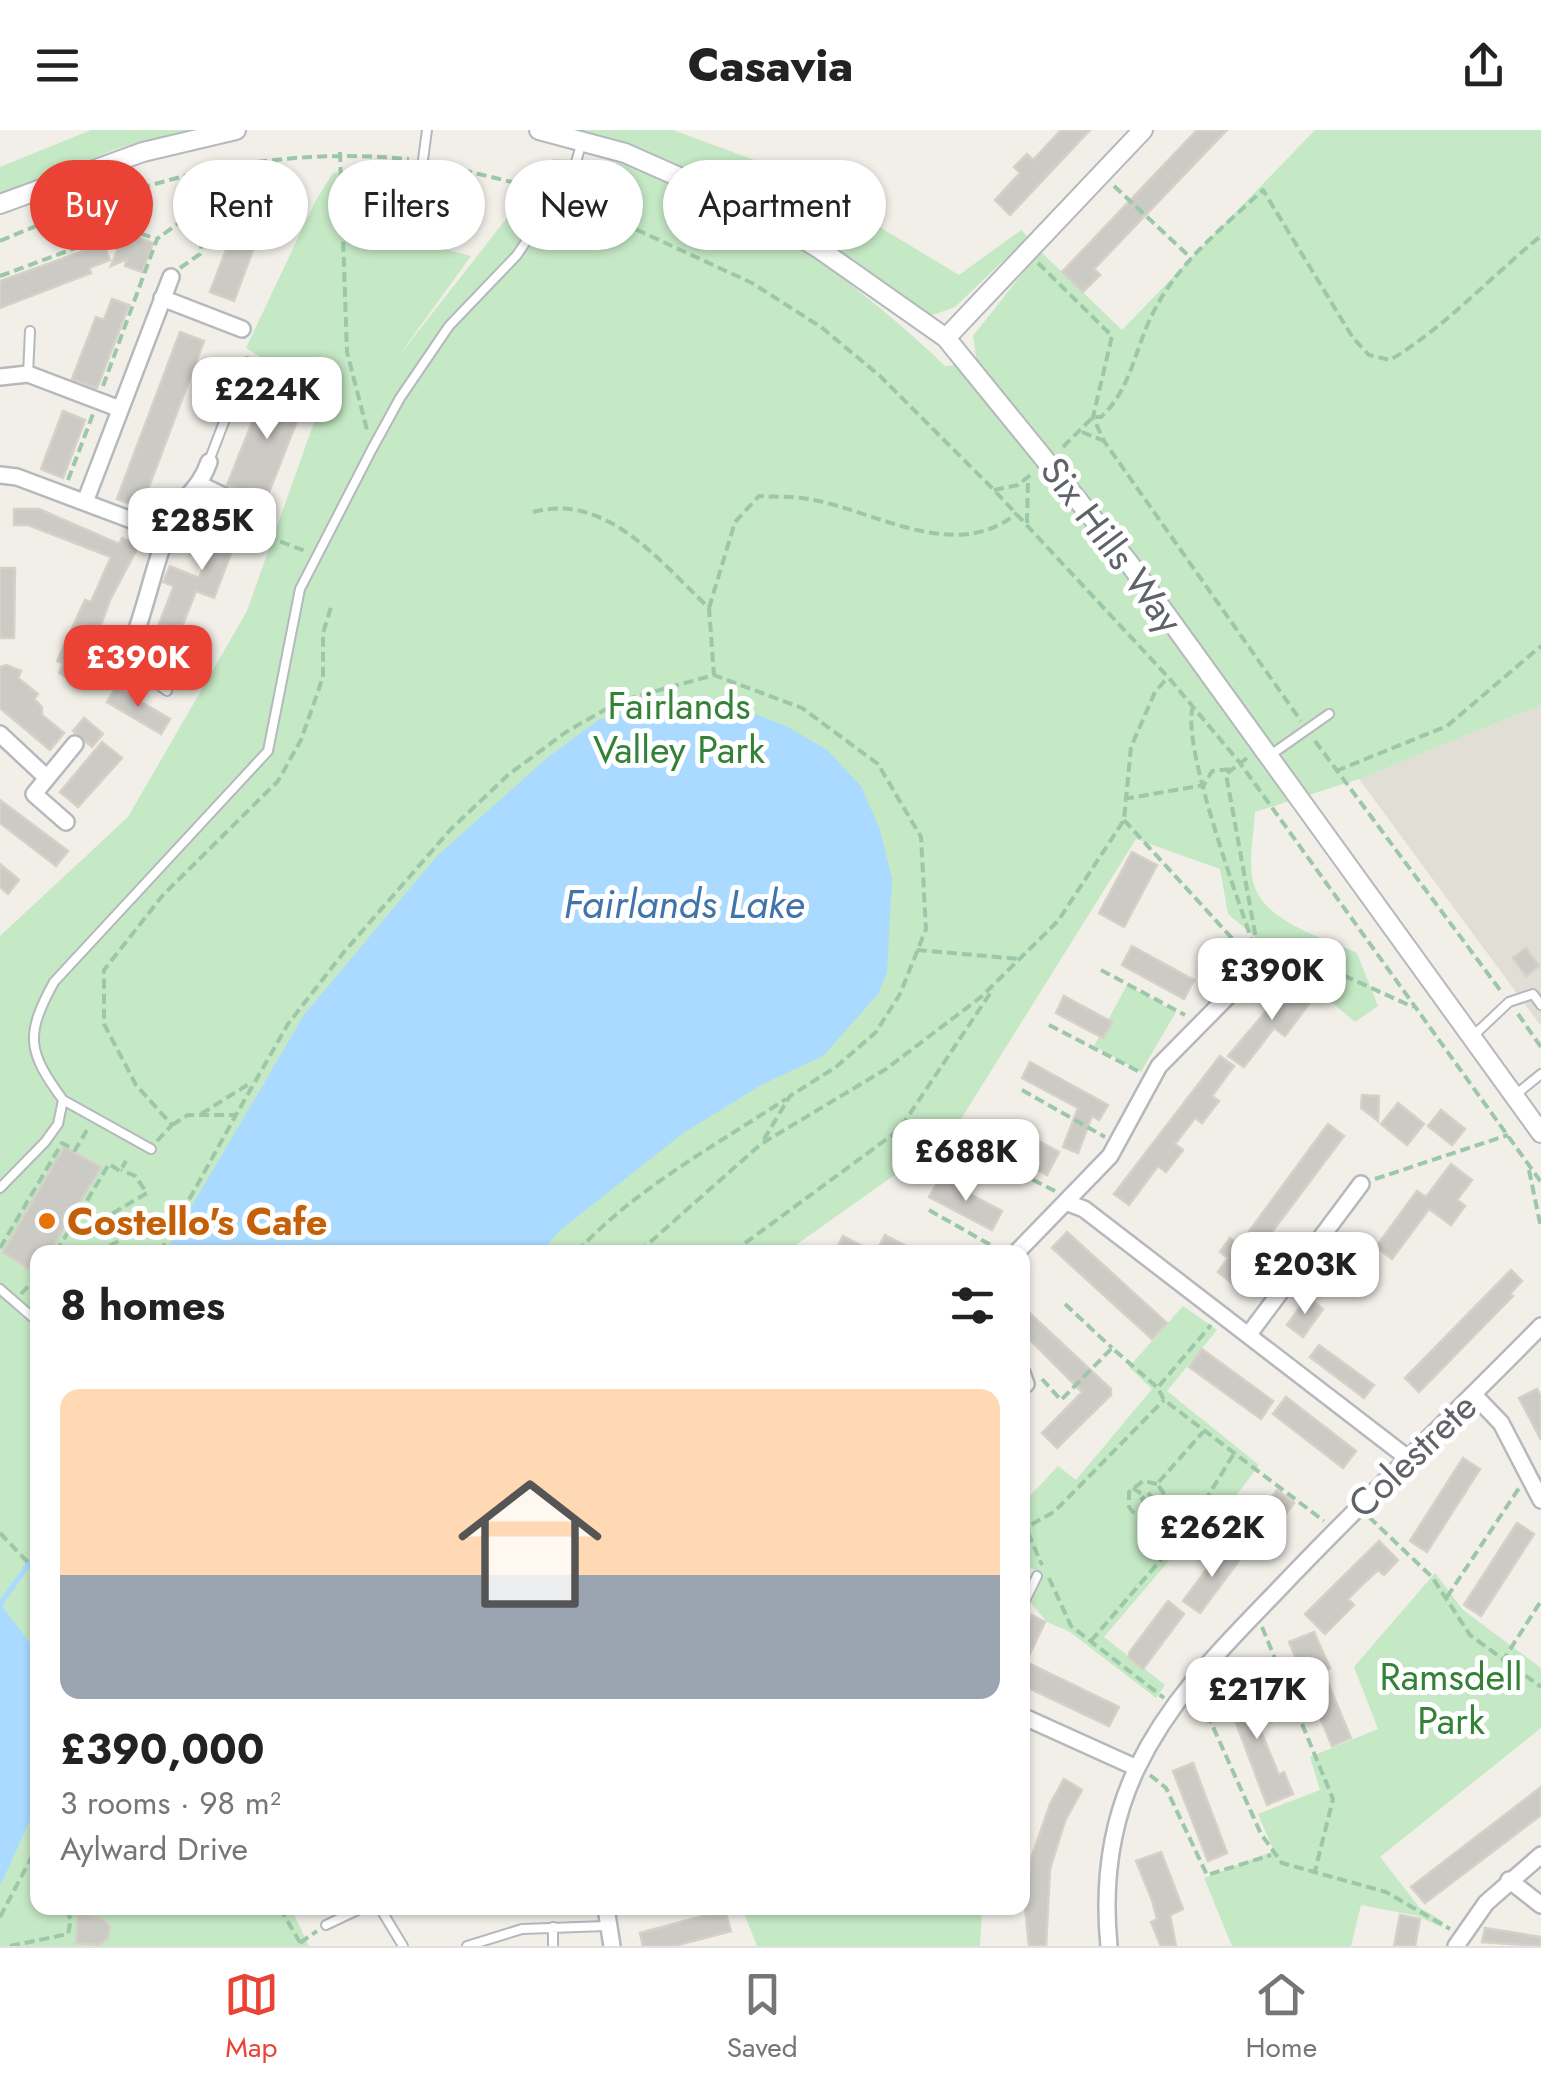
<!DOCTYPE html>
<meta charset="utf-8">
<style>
:root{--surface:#fff;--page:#f6f6f6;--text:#222;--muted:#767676;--line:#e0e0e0;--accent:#ea4335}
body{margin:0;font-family:Jost,sans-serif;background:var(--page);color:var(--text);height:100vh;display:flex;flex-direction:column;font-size:38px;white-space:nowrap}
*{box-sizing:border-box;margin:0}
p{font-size:32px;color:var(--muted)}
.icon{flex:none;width:55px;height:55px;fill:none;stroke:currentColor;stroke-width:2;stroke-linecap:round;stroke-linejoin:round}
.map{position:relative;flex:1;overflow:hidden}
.panel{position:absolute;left:30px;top:1115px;width:1000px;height:670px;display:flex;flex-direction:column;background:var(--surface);border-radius:20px;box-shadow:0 2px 8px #0004}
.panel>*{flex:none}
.guide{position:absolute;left:30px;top:30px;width:1000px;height:90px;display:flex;gap:20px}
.price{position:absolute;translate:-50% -85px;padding:0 22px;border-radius:20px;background:#fff;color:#222;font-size:32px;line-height:65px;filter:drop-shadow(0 2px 5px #0008)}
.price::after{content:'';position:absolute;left:50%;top:60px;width:30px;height:22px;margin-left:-15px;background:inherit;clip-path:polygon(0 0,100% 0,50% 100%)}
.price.selected{background:var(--accent);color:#fff}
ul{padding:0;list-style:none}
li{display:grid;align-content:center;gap:20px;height:530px;padding:0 30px}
li span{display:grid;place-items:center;height:310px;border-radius:20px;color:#555}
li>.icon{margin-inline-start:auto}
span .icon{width:180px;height:180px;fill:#fffc;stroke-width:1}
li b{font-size:42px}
h2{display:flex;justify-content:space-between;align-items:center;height:120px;padding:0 30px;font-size:42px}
.tag{padding:0 35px;border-radius:45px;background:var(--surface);box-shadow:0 2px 8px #0004;font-size:35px;line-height:90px}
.tag.selected{background:var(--accent);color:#fff}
header{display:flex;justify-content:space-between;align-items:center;height:130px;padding:0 30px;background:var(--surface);font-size:45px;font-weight:800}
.tab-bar{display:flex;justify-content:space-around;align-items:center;height:140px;border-top:2px solid var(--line);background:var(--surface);font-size:28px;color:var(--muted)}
.tab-bar a{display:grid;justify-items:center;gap:5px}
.tab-bar .selected{color:var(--accent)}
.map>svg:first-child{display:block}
.education{fill:#e1ded6}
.green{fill:#c5e8c5}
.water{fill:#aadaff}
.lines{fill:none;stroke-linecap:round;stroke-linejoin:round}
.stream{stroke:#aadaff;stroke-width:5}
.building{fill:#cccac5;stroke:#d6d1c6;stroke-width:2.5}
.service-casing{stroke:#b5b8bc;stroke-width:12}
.minor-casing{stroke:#b5b8bc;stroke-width:20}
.tertiary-casing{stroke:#b5b8bc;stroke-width:22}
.path{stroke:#9cc7a9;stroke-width:4;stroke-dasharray:10 5;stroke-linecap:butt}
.service{stroke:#fff;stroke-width:8}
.minor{stroke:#fff;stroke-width:15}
.tertiary{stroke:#fff;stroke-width:18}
.food-dot{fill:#e8710a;stroke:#fff;stroke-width:4}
.labels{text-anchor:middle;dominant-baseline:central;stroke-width:10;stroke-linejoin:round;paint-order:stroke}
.street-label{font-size:38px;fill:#5f6368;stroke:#fff}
.park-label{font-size:38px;fill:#348238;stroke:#fff}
.food-label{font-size:38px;font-weight:bold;fill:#c56008;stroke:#fff;text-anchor:start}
.water-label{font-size:40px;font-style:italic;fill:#4174aa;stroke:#fff}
</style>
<header><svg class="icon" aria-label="menu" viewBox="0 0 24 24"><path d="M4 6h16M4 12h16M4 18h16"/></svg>Casavia<svg class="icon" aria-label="share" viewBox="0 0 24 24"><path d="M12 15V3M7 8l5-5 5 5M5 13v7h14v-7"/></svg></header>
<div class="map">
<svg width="1541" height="1816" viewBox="0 0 1541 1816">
<rect width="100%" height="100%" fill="#f1efe8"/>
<path class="education" d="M1541 575V896L1359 649Z"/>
<path class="green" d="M91 0H190L119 18 0 65V37Z
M579 0H673L790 43 959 145 1021 100 1028 107 955 177 933 185C891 173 855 131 818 108 744 60 663 27 579 0Z
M1315 0H1541V575L1359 649 1255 682C1254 703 1249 726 1252 746 1257 791 1323 807 1357 823L1378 876 1355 892 1228 784 1220 739 1136 709 951 1005 786 1122H38V1778H291L309 1816H0V806L128 687 247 481 323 267 246 218 316 70 333 43 404 35 386 103 471 126 395 231 553 29C574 30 595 30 615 33 725 49 867 161 945 236L977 233 973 206 1040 121 1122 200Z
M1127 855 1176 882 1141 942 1094 916Z
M1183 1176 1217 1200 1167 1261 1259 1335 1211 1399 1202 1392 1104 1507 1165 1555 1156 1568 1070 1502 1047 1492 1031 1473 1043 1446 1023 1432 1022 1365 1027 1369 1058 1336 1076 1350 1152 1259 1129 1237Z
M1435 1443 1463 1480 1541 1538V1598L1380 1727 1419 1777 1444 1792 1441 1797 1418 1786 1361 1775 1351 1816H1232L1204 1748 1274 1721 1258 1684 1320 1660 1310 1627 1378 1599 1354 1537Z
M742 1778H982L980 1816H757Z"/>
<path class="water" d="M675 576 747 581 788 597 827 620 861 656 880 700 892 748 887 843 878 864 823 926 761 955 682 1004 558 1102 542 1122H165L304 885 437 726 548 627 600 589Z
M0 1473 38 1524 37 1675 0 1756Z"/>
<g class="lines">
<path class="stream" d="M1 1473 38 1421"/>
</g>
<path class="building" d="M1061 0H1090L1010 85 995 70 1020 43 1014 37 1027 24 1033 30Z
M1197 0H1227L1094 139 1100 145 1083 162 1062 142Z
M444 48 474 56 470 73 440 65Z
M253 49 276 58 234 171 210 162Z
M124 102 153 113 142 142 125 136 127 129 111 136Z
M103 114 110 130 89 138 91 143 0 178V151Z
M112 169 129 175 97 258 72 249 96 187 104 190Z
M180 202 204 211 141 378 117 369Z
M268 253 306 268 266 370 227 355Z
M63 281 85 290 63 348 41 339Z
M14 379H39L119 414 122 408 139 415 110 470 79 555 59 543 63 533 57 531 85 470 91 472 111 427 28 395H14Z
M225 379 245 387 214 468 196 461 180 502 159 494 174 456 163 452 170 436 199 448Z
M0 438H15L14 508H0Z
M167 505 187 516 170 546 150 535Z
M6 535 21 541 18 548 38 564 34 569 42 577V585L64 603 50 620 0 578V537Z
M116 557 170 589 161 604 107 572Z
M84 588 103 604 92 617 73 601Z
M102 612 122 628 78 677 60 662Z
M0 670 68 721 56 736 0 693Z
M1132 722 1157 735 1124 797 1099 783Z
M0 734 19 750 8 764 0 757Z
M1132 816 1194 850 1184 869 1122 835Z
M1526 818 1539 836 1526 846 1513 828Z
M1289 854 1311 871 1285 906 1274 898 1244 937 1228 926Z
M1064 866 1112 892 1103 908 1056 883Z
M1220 926 1234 936 1212 966 1219 971 1202 993 1195 988 1175 1014 1183 1020 1166 1042 1158 1036 1129 1075 1114 1064Z
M1030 932 1108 975 1099 990 1092 986 1078 1023 1063 1017 1078 978 1022 948Z
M1362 965 1379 966 1378 991 1361 978Z
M1398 973 1424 994 1407 1015 1381 994Z
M1441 980 1465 999 1452 1015 1428 996Z
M1328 994 1344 1006 1233 1154 1218 1142 1228 1128 1220 1122 1230 1108 1239 1115Z
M996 995 1025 1012 1029 1006 1059 1022 1047 1045 986 1012Z
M64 1017 101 1037 50 1122H38L29 1139 3 1122Z
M1451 1034 1472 1050 1457 1070 1465 1076 1451 1095 1429 1079 1392 1129 1376 1117 1417 1061 1426 1067Z
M940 1048 1002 1081 992 1100 929 1067Z
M1067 1102 1167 1193 1152 1209 1052 1118Z
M885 1105 918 1122H876Z
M843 1106 874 1122H835Z
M1355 1124 1371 1135 1351 1163 1335 1151Z
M1511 1140 1522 1151 1510 1164 1513 1166 1419 1262 1405 1248Z
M1307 1167 1323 1179 1303 1207 1287 1195Z
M1022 1176 1111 1259V1265L1057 1318 1042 1303 1082 1262 1022 1202Z
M1319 1215 1374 1255 1364 1268 1310 1227Z
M1202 1219 1273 1271 1261 1289 1189 1237Z
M1537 1259 1541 1267V1310L1519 1268Z
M1286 1267 1356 1321 1343 1338 1273 1284Z
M1463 1328 1480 1339 1427 1422 1410 1411Z
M1277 1360 1294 1373 1253 1428 1236 1415Z
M1517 1393 1534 1404 1481 1486 1464 1475Z
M1379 1411 1398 1430 1384 1445 1378 1440 1363 1454 1348 1469 1354 1475 1325 1504 1305 1484Z
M1224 1416 1241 1428 1200 1483 1183 1471Z
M1168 1471 1184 1484 1143 1539 1129 1528V1523Z
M1032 1485 1045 1492 1026 1532 1119 1577 1109 1596 1022 1555V1505Z
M1314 1502 1330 1538 1323 1541 1351 1608 1332 1616 1289 1512Z
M1240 1554H1249L1256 1571 1260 1569 1267 1587 1257 1592 1279 1645 1284 1642 1293 1664 1267 1675 1224 1561Z
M1193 1633 1227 1723 1208 1731 1173 1641Z
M1064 1649 1082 1660 1065 1691 1050 1739 1046 1816H1029L1025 1777 1032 1726 1050 1674Z
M1541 1657V1685L1425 1773 1411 1757Z
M1161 1722 1183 1779 1170 1785 1176 1816H1161L1151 1792 1157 1789 1152 1770 1136 1731Z
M725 1780 731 1801 674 1816H643L640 1803Z
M78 1785 103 1789 110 1797 108 1809 98 1815 76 1813Z
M1400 1785 1420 1789 1415 1816H1394Z
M1485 1798 1541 1807V1816L1482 1812Z"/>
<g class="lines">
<g class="service-casing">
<path id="service" d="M413 104 427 0
M28 244 30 201
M209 331 247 232
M124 530 167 561
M1269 626 1329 584
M1472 907 1509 872 1533 864 1541 875
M1514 966 1541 944
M63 970 151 1019
M0 1058 45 1012 58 994 63 970C27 921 25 905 54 852L268 621 300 459 372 319 400 268 449 196 517 125 574 39 581 15
M0 1159 38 1192
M1022 1477 1037 1446
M380 1778 403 1816
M326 1795 362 1778
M553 1797V1816
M467 1816 522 1799 606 1796"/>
</g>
<g class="minor-casing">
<path id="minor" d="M162 168 242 199
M0 247 28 244 120 279
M0 345 17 347 166 403
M201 355 244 376
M85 372 171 147
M124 530C146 486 152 436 172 390 182 366 199 361 209 332
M0 604 47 648
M66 692 34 664 75 614
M1068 1073 1084 1079 1409 1329
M1017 1122 1110 1026 1159 936 1238 856 1261 840
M1249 1204 1361 1054
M1022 1243 1026 1254
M1474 1265 1501 1293 1541 1370
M1022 1586 1137 1638
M1509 1750 1541 1775
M606 1778 612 1816
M1109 1816C1103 1755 1110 1694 1137 1638 1171 1567 1224 1516 1278 1460 1363 1370 1454 1285 1541 1196
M1456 1816 1486 1773 1541 1725"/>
</g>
<g class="tertiary-casing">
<path id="tertiary" d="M539 0 625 23 758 82 818 118 946 208 1129 433 1541 1003
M0 74 143 22 236 0
M946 208 1143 0"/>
</g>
<path class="path" d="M340 22 347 222 367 300
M433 33 545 60
M1114 56 1191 128
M568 68 752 153 821 197 880 246 994 360 1168 547 1240 633 1541 1052
M0 111C138 52 257 15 409 29
M1038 133 1112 206 1093 287 1104 311 1301 591
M180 138 200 124 205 96 214 80 223 66 247 50 245 33
M0 146 127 99 157 109
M103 256 157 109 180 92 205 96
M1082 302 1104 311
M1063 317 1093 287H1101C1132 258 1134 220 1153 183 1177 134 1223 97 1263 60L1353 208 1369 225 1390 230C1447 196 1490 147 1541 106
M68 350 93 284
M994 360 1018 355 1034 342
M533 382C607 362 660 432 709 478L714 545
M195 385H210L308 422
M1027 393 1028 348
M709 478 735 392 759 366C777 367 796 366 814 370 879 383 957 433 1017 383
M1193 576C1180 615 1242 779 1257 826
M1315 611 1503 864
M1247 628 1226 644 1258 820
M1336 641 1447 596 1541 516
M1124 669 1204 655 1212 641 1232 639
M1124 690 1251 829
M917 820 1020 829
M1275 834 1299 825 1413 877
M1101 840 1185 885
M1518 884 1541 917
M1049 895 1138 941
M1022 960 1105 1007
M201 984 252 952
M172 995 188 985H236L288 894 344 822 451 699 508 645 566 602 620 571 714 545 802 578 878 634 921 707 926 799 900 864 876 902 836 937 790 966 761 1014
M157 1011 172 995 136 955 104 894V840L163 765 278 651 301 610 323 547V503L332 474
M979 1023 1055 1061
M1529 1040 1541 1098
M1375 1049 1508 1005
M929 1080 1003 1122
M0 1118 62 1013 75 1020 87 1000
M56 1122 109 1034 120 1041 126 1031
M96 1122 121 1110 108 1086 147 1063 135 1046 121 1040
M160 1122 236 985
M577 1122C633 1060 716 1015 786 969
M639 1122 761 1014 886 939 981 867 1058 791 1124 690 1131 617 1155 562 1168 547
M733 1122 899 1000 993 859
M21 1164 38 1146
M1065 1174 1112 1218
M1042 1249 1061 1270 1112 1218 1158 1258 1164 1270 1324 1391
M1159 1256 1211 1195
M1157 1354 1143 1351 1129 1362V1377L1137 1387 1150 1389 1162 1381 1165 1365 1157 1354 1203 1302
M1133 1358 1143 1365V1374L1152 1373 1162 1381
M1148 1363 1152 1367 1146 1374 1142 1369Z
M1369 1387 1432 1447 1470 1505 1541 1557
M1022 1389 1042 1435
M0 1403 38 1443
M1022 1405 1025 1398 1054 1382 1164 1270
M1049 1448 1071 1496 1164 1568
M1447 1467 1519 1358
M1262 1497 1333 1669 1315 1741
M1091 1511 1189 1397 1233 1325
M1502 1532 1541 1471
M1201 1570 1261 1704 1282 1733 1386 1762 1450 1799
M1150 1645 1166 1658 1207 1745 1271 1725
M280 1778 302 1816
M0 1787 38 1715
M300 1813 317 1801
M10 1816 68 1804 71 1789 64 1778"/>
<use href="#service" class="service"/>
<use href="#minor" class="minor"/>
<use href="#tertiary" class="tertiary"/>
</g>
<circle class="food-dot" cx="47" cy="1091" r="10"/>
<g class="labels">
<g class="street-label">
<text transform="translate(1112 415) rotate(53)">Six Hills Way</text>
<text transform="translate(1412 1325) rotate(-44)">Colestrete</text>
</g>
<g class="park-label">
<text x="679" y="575">Fairlands<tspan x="679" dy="44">Valley Park</tspan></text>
<text x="1451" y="1546">Ramsdell<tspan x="1451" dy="44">Park</tspan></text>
</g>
<g class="food-label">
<text x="67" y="1091">Costello's Cafe</text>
</g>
<g class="water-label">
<text x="684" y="774">Fairlands Lake</text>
</g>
</g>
</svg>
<b class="price" style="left:267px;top:312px">£224K</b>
<b class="price" style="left:202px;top:443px">£285K</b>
<b class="price selected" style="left:138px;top:580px">£390K</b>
<b class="price" style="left:1272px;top:893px">£390K</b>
<b class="price" style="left:966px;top:1074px">£688K</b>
<b class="price" style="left:1305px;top:1187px">£203K</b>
<b class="price" style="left:1212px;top:1450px">£262K</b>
<b class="price" style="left:1257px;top:1612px">£217K</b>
<div class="guide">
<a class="tag selected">Buy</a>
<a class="tag">Rent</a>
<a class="tag">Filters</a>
<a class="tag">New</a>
<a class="tag">Apartment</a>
</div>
<section class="panel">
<h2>8 homes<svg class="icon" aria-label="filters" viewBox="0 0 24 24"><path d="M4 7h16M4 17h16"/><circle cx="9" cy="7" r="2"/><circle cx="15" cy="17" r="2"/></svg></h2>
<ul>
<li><span style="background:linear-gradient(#ffd9b3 60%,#9aa5b1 0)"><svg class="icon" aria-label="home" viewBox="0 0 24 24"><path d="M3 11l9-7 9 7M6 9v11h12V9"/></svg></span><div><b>£390,000</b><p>3 rooms · 98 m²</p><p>Aylward Drive</p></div></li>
</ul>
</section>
</div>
<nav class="tab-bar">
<a class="selected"><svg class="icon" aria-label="map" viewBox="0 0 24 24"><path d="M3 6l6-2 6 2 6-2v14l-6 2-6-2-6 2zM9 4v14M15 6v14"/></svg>Map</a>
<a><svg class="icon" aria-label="saved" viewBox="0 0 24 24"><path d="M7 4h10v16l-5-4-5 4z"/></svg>Saved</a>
<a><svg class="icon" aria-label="home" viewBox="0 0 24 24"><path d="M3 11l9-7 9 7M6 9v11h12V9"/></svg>Home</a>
</nav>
